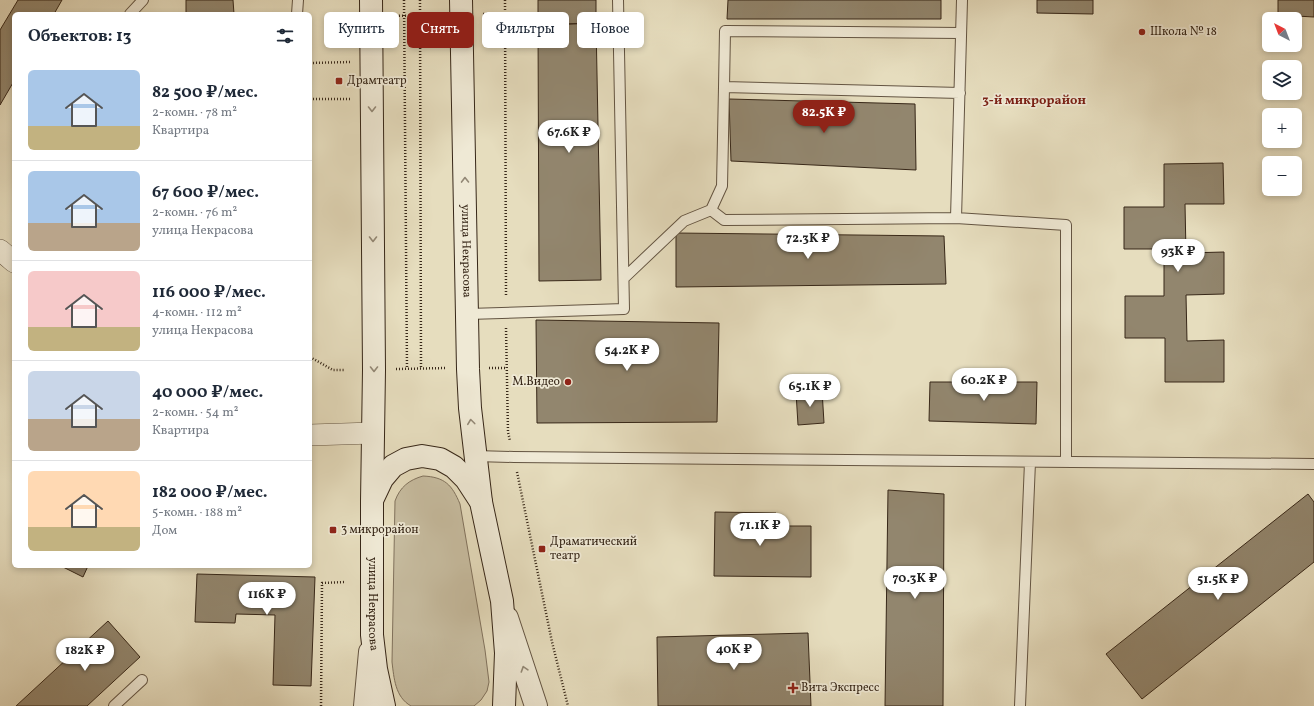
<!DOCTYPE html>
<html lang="ru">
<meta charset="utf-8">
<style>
:root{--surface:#fff;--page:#f2f2f3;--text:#1f2937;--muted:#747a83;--line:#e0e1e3;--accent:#8f2418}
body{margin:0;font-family:Vollkorn,serif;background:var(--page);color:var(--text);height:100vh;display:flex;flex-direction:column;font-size:15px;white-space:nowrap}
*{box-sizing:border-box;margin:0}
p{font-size:13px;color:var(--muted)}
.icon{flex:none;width:22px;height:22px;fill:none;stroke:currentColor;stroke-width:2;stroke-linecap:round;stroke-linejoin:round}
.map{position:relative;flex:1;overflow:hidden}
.sheet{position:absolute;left:12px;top:12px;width:300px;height:556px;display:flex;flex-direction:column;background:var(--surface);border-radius:6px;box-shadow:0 2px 6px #0003}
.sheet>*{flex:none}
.guide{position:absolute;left:324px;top:12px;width:380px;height:36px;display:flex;gap:8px}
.needle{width:26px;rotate:318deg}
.controls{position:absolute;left:1262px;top:12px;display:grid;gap:8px}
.controls a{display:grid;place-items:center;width:40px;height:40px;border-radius:6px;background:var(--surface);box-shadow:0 2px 6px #0003;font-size:20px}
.price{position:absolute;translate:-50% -34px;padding:0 9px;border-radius:14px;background:#fff;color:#222;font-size:13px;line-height:26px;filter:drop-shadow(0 1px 2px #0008)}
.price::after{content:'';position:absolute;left:50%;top:24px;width:12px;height:9px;margin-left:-6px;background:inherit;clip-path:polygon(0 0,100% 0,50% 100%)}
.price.selected{background:var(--accent);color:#fff}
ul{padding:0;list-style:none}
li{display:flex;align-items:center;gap:12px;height:100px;padding:0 16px}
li+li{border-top:1px solid var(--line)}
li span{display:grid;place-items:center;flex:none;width:112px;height:80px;border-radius:6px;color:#555}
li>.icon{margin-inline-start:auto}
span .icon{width:48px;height:48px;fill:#fffc;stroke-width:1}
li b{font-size:17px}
h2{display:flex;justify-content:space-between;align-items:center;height:48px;padding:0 16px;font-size:17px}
.tag{padding:0 14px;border-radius:6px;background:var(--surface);box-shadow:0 2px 6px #0003;font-size:14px;line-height:36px}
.tag.selected{background:var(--accent);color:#fff}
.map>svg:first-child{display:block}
.green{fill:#c8bea2;stroke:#80725d}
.building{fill:#92866e;stroke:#372718}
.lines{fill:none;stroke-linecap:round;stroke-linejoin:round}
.service-casing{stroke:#635442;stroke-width:12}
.minor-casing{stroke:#635442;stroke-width:22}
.tertiary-casing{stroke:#635442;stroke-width:24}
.secondary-casing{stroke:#372718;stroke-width:24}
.path{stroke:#372718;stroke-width:2.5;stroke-dasharray:1 2;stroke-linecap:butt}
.service{stroke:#efe9d5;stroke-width:10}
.minor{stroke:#efe9d5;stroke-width:21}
.tertiary{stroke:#efe9d5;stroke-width:22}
.secondary{stroke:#efe9d5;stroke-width:22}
.oneway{stroke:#938876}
.poi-dot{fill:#8f2418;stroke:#efe9d5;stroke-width:1.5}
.labels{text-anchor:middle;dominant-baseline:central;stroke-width:3.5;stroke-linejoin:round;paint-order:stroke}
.poi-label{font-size:12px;fill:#372718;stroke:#efe9d5;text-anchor:start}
.street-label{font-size:12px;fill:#372718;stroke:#efe9d5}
.neighbourhood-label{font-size:13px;font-weight:bold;fill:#7a1f14;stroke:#efe9d5}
</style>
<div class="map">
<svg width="1314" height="706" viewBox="0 0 1314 706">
<rect width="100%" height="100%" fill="#e6ddbe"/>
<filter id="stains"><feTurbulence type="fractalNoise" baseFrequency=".005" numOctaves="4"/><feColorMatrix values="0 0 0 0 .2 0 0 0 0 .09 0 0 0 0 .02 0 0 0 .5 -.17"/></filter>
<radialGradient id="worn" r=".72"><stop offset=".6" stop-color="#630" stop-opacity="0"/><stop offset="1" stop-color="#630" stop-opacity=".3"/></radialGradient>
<path class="green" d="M423 476C445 477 452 485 460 504L485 650 489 682 487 691 481 700 474 706H411C395 697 394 678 392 662L395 501C400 487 409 480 423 476Z"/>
<path class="building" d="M18 0H62L54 14H14V81L0 105V30Z
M186 0H233L234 14H186Z
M538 0H596V23L538 25Z
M728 0H941V19H727Z
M1037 0H1093V14L1037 13Z
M1278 0H1314V17L1278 15Z
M596 23 601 280 539 281 538 25Z
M729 99 915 104 916 170 731 161Z
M1223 163 1224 204H1185L1186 253 1224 252V294L1186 295 1187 341 1224 340V382H1165V338H1125V296H1164V249H1124V207H1164V164Z
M676 233 944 236 946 284 676 287Z
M536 320 719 323 717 422 537 423Z
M930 382H1037L1036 424 929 421Z
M822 390 824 423 798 425 796 392Z
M888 490 944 494 943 706H885Z
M1308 494 1314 502V562L1142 699 1106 654Z
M715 512 776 513V526H811V577L714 576Z
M61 566H88L83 577Z
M197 574 315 577 311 686 273 685 275 615 236 614 235 623 195 622Z
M108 621 140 657 87 706H16Z
M808 633 811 706H658L657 637Z"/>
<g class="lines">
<g class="service-casing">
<path id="service" d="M962 0 956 218 1066 225V462
M130 14 143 0
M297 14 298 0
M960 93 724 87 725 31 961 33
M711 210 722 186 724 87
M624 278 684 221 711 210 724 220 956 218
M468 314 624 309 618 0
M475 456 514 457 1314 464
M114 706 142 680
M1020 706 1030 462"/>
</g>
<g class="minor-casing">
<path id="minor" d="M0 250 14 262
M310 435 373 433"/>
</g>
<g class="tertiary-casing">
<path id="tertiary" d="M507 618 536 706
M365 706 370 652"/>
</g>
<g class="secondary-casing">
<g id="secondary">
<path id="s1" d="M371 0 374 370 372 501V635L376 669 384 706"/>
<path id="s2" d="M461 0 468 369 470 408 481 502"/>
<path d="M373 498 382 479 393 466 406 459 422 456 440 459 454 467 466 479 481 502 502 601 506 653 504 706"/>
</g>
</g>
<path class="path" d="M404 0 407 369
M420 0 421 368
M505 0 506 297
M483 14H505
M393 16 440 15
M310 63 350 62
M310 99H350
M506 328 508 432 510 441
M310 357 333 370H344
M489 368H506
M396 369 447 368
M517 472 552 642 568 706
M321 706 322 583 346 582"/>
<use href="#service" class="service"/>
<use href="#minor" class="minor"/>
<use href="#tertiary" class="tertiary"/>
<use href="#secondary" class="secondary"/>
</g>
<defs><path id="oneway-chevron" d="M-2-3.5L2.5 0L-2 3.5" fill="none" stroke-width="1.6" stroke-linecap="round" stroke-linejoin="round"/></defs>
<g class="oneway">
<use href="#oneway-chevron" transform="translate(372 109) rotate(90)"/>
<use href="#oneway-chevron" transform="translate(465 180) rotate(-91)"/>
<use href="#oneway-chevron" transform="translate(373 239) rotate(90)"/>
<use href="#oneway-chevron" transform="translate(374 369) rotate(90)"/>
<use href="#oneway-chevron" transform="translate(471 422) rotate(-97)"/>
<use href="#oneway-chevron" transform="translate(524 669) rotate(-108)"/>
</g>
<g class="poi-dot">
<circle cx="1142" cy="32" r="4"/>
<rect x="335" y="77" width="8" height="8" rx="2"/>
<circle cx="568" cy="382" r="4"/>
<rect x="329" y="526" width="8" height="8" rx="2"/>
<rect x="538" y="545" width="8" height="8" rx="2"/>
<path d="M791 682h4v4h4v4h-4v4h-4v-4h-4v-4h4z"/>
</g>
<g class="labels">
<g class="poi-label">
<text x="1150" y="32">Школа № 18</text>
<text x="347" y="81">Драмтеатр</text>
<text x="560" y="382" text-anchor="end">М.Видео</text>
<text x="341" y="530">3 микрорайон</text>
<text x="550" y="542">Драматический<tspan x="550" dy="14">театр</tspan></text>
<text x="801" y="688">Вита Экспресс</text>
</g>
<g class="street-label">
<text stroke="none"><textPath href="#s2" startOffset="251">улица Некрасова</textPath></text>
<text stroke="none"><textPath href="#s1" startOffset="604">улица Некрасова</textPath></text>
</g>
<g class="neighbourhood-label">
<text x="1034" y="101">3-й микрорайон</text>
</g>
</g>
<rect width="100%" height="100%" filter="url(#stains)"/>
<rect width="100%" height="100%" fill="url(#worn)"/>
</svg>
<div class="controls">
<a><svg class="needle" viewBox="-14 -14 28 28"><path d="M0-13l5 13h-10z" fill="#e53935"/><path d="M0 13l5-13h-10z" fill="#747a83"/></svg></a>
<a><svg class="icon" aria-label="layers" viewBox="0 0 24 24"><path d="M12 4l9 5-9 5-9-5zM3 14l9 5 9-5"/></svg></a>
<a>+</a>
<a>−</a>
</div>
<b class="price selected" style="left:824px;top:134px">82.5K ₽</b>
<b class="price" style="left:569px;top:154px">67.6K ₽</b>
<b class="price" style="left:808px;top:260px">72.3K ₽</b>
<b class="price" style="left:1178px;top:273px">93K ₽</b>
<b class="price" style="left:627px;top:372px">54.2K ₽</b>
<b class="price" style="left:984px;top:402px">60.2K ₽</b>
<b class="price" style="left:810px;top:408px">65.1K ₽</b>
<b class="price" style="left:760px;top:547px">71.1K ₽</b>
<b class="price" style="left:915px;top:600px">70.3K ₽</b>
<b class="price" style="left:1218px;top:601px">51.5K ₽</b>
<b class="price" style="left:267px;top:616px">116K ₽</b>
<b class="price" style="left:734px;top:671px">40K ₽</b>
<b class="price" style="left:85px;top:672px">182K ₽</b>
<div class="guide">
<a class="tag">Купить</a>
<a class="tag selected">Снять</a>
<a class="tag">Фильтры</a>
<a class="tag">Новое</a>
</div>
<section class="sheet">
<h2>Объектов: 13<svg class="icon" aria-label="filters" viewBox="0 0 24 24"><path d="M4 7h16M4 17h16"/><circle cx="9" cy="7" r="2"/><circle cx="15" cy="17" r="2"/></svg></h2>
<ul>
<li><span style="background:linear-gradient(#a9c7e8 70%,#c2b280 0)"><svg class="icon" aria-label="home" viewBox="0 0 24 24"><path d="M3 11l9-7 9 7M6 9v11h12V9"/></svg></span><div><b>82 500 ₽/мес.</b><p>2-комн. · 78 m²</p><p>Квартира</p></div></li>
<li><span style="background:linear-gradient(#a9c7e8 65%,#b9a48a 0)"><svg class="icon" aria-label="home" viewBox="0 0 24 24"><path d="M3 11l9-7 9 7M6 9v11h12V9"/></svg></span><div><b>67 600 ₽/мес.</b><p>2-комн. · 76 m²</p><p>улица Некрасова</p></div></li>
<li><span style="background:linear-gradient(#f6c9c9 70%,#c2b280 0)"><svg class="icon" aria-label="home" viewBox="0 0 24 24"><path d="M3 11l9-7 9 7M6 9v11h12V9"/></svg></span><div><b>116 000 ₽/мес.</b><p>4-комн. · 112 m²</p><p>улица Некрасова</p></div></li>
<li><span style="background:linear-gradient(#c9d6e8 60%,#b9a48a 0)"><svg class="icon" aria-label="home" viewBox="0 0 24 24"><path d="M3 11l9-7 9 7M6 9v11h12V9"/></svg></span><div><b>40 000 ₽/мес.</b><p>2-комн. · 54 m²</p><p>Квартира</p></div></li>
<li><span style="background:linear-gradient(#ffd9b3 70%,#c2b280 0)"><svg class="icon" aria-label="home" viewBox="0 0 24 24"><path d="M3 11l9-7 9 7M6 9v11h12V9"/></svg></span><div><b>182 000 ₽/мес.</b><p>5-комн. · 188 m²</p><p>Дом</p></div></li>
</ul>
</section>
</div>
